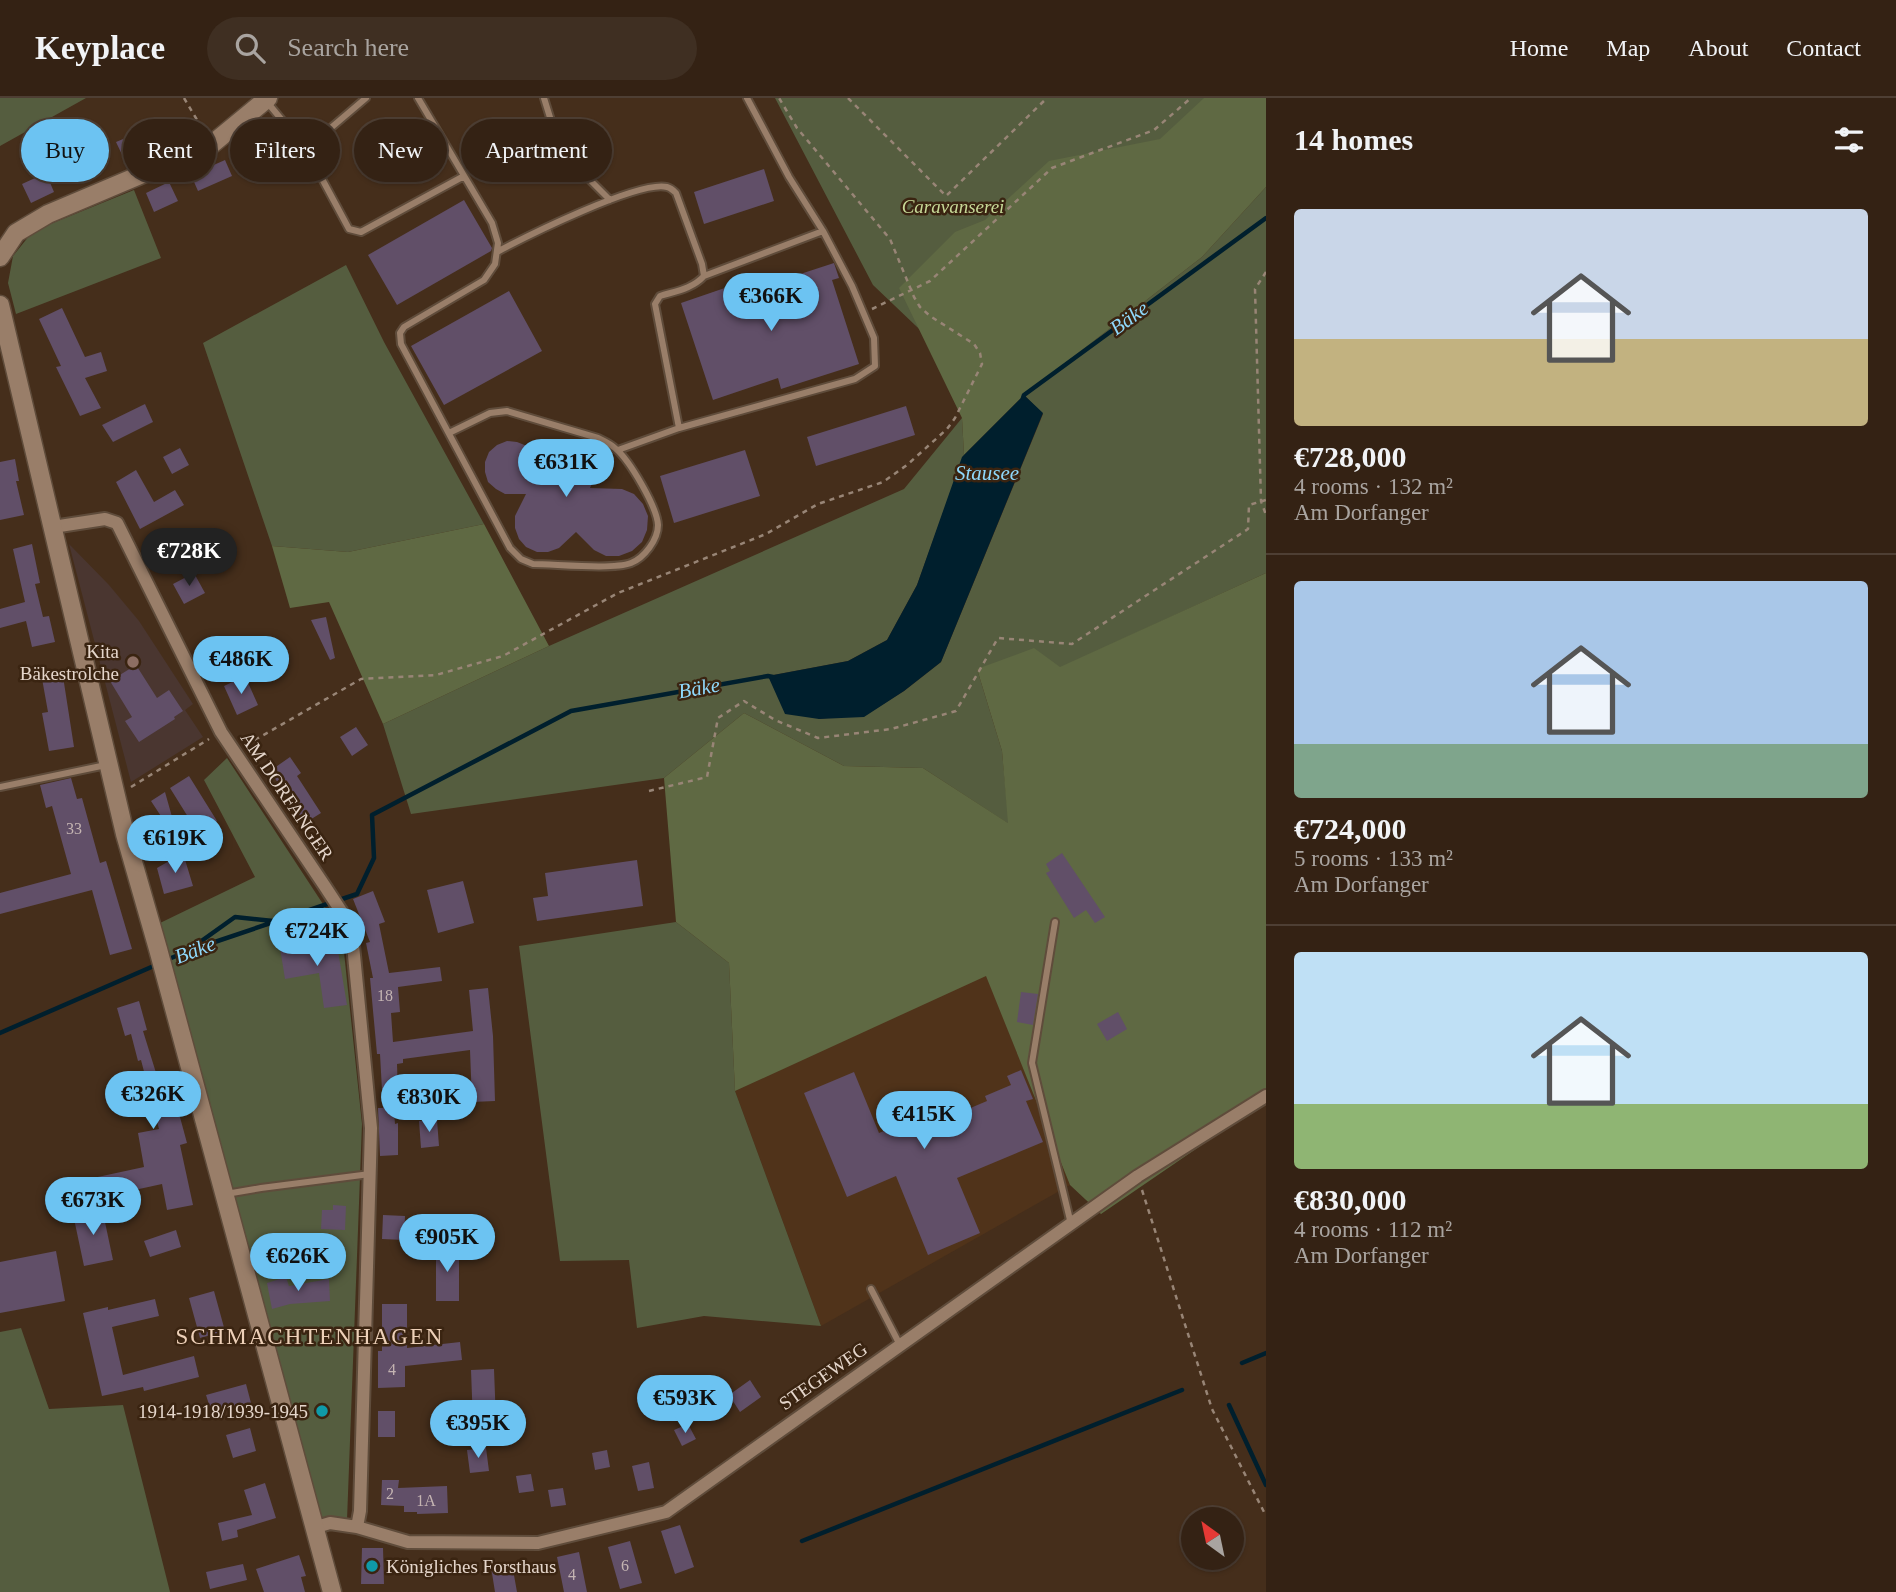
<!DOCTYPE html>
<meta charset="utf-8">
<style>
:root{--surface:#342214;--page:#3f2f22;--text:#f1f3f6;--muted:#a9a4a0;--line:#4e3f34;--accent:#6cc3f2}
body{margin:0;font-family:"Times New Roman",serif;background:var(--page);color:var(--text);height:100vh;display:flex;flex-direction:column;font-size:26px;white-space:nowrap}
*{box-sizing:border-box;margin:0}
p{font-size:23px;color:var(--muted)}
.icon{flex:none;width:38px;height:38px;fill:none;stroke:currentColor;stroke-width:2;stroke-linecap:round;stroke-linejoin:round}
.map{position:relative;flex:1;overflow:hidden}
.details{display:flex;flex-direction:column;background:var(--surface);width:630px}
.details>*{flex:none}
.banner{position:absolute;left:21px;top:21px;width:665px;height:63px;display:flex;gap:14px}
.needle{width:46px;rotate:327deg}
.buttons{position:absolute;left:1181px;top:1409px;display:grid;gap:14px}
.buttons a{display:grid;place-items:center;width:63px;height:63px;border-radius:50%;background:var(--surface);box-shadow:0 2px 5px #0004,0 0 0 2px var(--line);font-size:35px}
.price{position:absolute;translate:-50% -60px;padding:0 16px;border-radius:24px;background:var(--accent);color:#111;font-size:23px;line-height:46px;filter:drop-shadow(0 2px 4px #0008)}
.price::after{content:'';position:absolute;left:50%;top:42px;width:21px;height:16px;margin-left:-10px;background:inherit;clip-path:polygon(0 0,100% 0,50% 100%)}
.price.selected{background:#222;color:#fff}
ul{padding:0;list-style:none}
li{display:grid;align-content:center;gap:14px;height:371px;padding:0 28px}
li+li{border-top:2px solid var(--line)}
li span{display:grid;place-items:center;height:217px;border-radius:7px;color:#555}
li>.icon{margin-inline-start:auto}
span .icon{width:126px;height:126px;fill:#fffc;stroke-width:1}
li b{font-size:30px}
h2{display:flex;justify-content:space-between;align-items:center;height:84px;padding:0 28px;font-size:30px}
.tag{padding:0 24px;border-radius:32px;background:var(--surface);box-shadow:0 2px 5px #0004,0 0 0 2px var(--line);font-size:24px;line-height:63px}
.tag.selected{background:var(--accent);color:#111}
header{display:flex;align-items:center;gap:42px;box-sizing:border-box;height:98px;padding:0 35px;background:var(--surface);border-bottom:2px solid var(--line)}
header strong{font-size:33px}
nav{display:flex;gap:38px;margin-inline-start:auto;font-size:24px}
.search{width:490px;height:63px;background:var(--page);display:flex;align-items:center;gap:18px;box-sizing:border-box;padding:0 24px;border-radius:38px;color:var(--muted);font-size:26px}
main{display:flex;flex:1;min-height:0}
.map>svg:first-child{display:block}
.built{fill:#50331a}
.education{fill:#4a3630}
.green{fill:#555d3f}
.forest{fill:#5f6943}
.water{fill:#001f2d}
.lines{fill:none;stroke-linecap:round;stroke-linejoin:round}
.stream{stroke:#001f2d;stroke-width:4.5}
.building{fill:#614f68}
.lane-casing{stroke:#5f4c3b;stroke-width:10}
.street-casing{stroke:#5f4c3b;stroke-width:16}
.secondary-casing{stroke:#5f4c3b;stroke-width:21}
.path{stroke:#988576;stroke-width:2.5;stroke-dasharray:5 5;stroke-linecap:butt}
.lane{stroke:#997e69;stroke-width:6}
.street{stroke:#997e69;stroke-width:12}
.secondary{stroke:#997e69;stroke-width:18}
.education-dot{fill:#8d6e63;stroke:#3a2411;stroke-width:2.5}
.culture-dot{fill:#0f9aa8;stroke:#3a2411;stroke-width:2.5}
.labels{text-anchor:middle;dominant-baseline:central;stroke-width:5;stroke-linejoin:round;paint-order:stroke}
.number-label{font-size:16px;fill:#c4b4b2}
.park-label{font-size:19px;font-style:italic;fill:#c7d997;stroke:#3a2411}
.poi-label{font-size:19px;fill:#e5d6cb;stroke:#3a2411;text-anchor:end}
.street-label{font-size:19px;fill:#e5d6cb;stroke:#3a2411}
.water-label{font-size:21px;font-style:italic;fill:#8fd8fb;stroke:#3a2411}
.quarter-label{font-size:23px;letter-spacing:2px;fill:#edd0b8;stroke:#3a2411}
</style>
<header>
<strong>Keyplace</strong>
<div class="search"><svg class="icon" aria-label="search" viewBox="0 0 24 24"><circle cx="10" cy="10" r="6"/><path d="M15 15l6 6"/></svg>Search here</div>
<nav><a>Home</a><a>Map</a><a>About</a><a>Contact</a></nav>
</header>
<main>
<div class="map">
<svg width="1266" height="1494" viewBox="0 0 1266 1494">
<rect width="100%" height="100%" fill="#452e1b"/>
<path class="built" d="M986 877 1070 1087 821 1228 735 993Z"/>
<path class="education" d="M69 446 109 487 139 523 193 606 185 612 203 639 131 684Z"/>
<path class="green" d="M0 0H86L0 48Z
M775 0H1244L937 248 873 187Z
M1266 89V475L1060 570 977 571 1002 653 1009 726 923 670 844 668 744 615 664 680 411 716 383 626 549 548 904 391 962 320 964 357 917 487 887 542 848 563 768 578 819 621 869 615 904 593 941 564 1043 316 1024 297 1202 159Z
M134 92 161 160 16 216 8 185 13 158 33 133Z
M346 167 384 244 484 426 348 454 272 448 203 245Z
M227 660 342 835 362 1026 347 1422H320L160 825 255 779 204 682Z
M676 824 729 865 735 993 821 1228 704 1218 637 1230 629 1162 560 1163 519 848Z
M21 1230 49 1311 123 1307 170 1494H0V1234Z"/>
<path class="forest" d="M1204 0H1266V89L1202 159 1024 297 964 357 962 320 899 190 955 134 985 122 1049 63 1160 41Z
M484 426 549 548 383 626 329 504 290 510 272 448 348 454Z
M1266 475V1003L1101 1116 1070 1087 986 878 735 993 729 865 676 824 664 680 744 615 844 668 923 670 1008 725 1002 653 977 571 1034 550 1060 569Z"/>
<path class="water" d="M1024 297 1043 315 941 564 904 593 864 619 819 621 785 616 768 578 848 563 887 542 917 487 962 359Z"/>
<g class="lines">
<path class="stream" d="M1023 300 1024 297 1266 120
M193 849 235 819 273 823
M164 863 188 853 357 796 374 760 372 717 571 613 768 578 773 579
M0 935 156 867
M1242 1265 1266 1255
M1229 1307 1266 1387
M802 1443 1182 1292"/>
</g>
<path class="building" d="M140 34 148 53 125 63 116 44Z
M225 62 232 78 198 93 191 77Z
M764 71 774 103 704 126 694 94Z
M46 75 54 94 31 105 22 86Z
M169 84 178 103 154 114 146 95Z
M464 102 492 150 491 153 397 207 368 157Z
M834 165 839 180 832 182 859 266 781 291 778 280 713 302 681 205 751 181 754 191Z
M509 193 542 253 444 307 411 248Z
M62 210 85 259 101 254 107 273 85 280 101 310 80 318 56 269 61 268 39 221Z
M145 306 153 324 113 344 102 327Z
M906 308 915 337 816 368 807 339Z
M567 342H577L587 346 594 354 598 363 597 374 590 390 622 391 634 396 643 406 648 418 647 432 642 444 632 453 619 458H606L594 452 576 434 559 450 548 454H537L526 449 519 441 515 430V418L526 396H505L496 391 488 384 485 374V364L489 354 497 347 507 343 517 344 527 348 543 366 550 352 557 345Z
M180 350 189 367 172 376 163 359Z
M745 352 760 398 674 425 660 378Z
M15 361 19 383H16L24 417 0 422V364Z
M136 372 154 404 175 392 184 407 140 431 116 384Z
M32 446 40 485 35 486 43 519 49 518 55 544 32 549 26 523 0 530V511L25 504 13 451Z
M194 475 205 495 184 506 173 486Z
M326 519 335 560 330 562 311 522Z
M224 540 233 558 216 566 207 549Z
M136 567 157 600 169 592 183 613 174 619 175 621 139 644 125 623 132 619 110 583Z
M62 572 74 649 49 653 42 615 48 614 41 575Z
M245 578 258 607 237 617 224 588Z
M356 629 368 647 352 658 340 639Z
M290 659 301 675 297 678 321 715 305 725 270 673Z
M189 678 217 723 198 735 170 690Z
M71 680 77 701 82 700 100 765 106 763 132 851 110 857 92 792 0 816V795L71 776 52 708 46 710 40 687Z
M165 694 178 740 176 741 151 703Z
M183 755 193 788 164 796 157 770Z
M1062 755 1105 819 1095 825 1086 812 1074 820 1046 775 1050 773 1046 766Z
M637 762 643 808 537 823 533 800 548 798 545 775Z
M463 783 474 825 438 835 427 792Z
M373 793 385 824 379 826 389 875 440 869 442 883 398 889 400 914 391 915 393 944 473 933 469 892 488 890 493 938 495 1003 472 1004 470 952 403 961V965L397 966 398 998H393L395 1026 398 1025V1057L380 1058 378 1010H383L380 956H377L370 880H373L366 845 370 844 353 801Z
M336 841 347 907 324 910 319 875 285 881 280 850Z
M1021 894 1038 896 1033 927 1017 924Z
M139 903 147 932 143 933 157 978 168 975 187 1045 180 1047 193 1107 167 1112 162 1086 98 1100 93 1080 144 1069 138 1035 159 1031 141 962 138 963 131 936 125 938 117 910Z
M1118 914 1127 931 1107 943 1097 926Z
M1021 972 1033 1001 1026 1003 1043 1044 957 1080 980 1135 928 1157 896 1078 847 1099 804 995 854 974 879 1035 930 1014 935 1025 987 1003 985 998 1011 987 1007 978Z
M437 1022 439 1048 421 1050 419 1023Z
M333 1107 346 1108 345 1132 321 1131 322 1112H333Z
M102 1110 113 1162 84 1168 73 1116Z
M383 1117 405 1118 404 1142 382 1141Z
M176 1132 181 1149 150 1159 144 1143Z
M436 1150H459V1203H436Z
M56 1153 65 1203 0 1215V1164Z
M286 1179 289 1188 329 1181 330 1203 290 1206 272 1211 267 1185Z
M214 1193 225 1233 200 1240 189 1200Z
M155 1201 159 1218 112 1229 123 1277 194 1258 199 1279 144 1293 143 1289 102 1298 83 1215 108 1209V1212Z
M382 1206H407V1250L460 1244 462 1262 405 1268V1289L378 1290V1253H382Z
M494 1271 496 1324 473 1325 471 1272Z
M750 1282 761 1299 740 1314 729 1297Z
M246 1286 251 1305 212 1316 206 1297Z
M378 1313H395V1339H378Z
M688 1326 696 1341 682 1348 674 1332Z
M250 1330 256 1353 233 1360 226 1337Z
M486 1350 489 1373 470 1375 467 1352Z
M607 1352 610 1369 595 1372 592 1355Z
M649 1364 654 1390 638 1393 632 1368Z
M531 1376 534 1393 519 1395 516 1378Z
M382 1382H399L398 1390 447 1388 448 1415 417 1416V1414H404V1408L381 1407Z
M265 1385 276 1420 237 1432 238 1439 222 1443 218 1425 252 1417 244 1392Z
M563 1390 566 1407 551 1409 548 1392Z
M680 1427 694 1469 675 1476 661 1433Z
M630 1443 642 1485 620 1491 608 1449Z
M362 1450H383L384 1486H361Z
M579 1454 587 1494H564L557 1459Z
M299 1457 306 1478 301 1479 305 1494H264L256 1471Z
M243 1466 247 1482 210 1491 206 1474Z
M512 1466 517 1494H495L491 1469Z"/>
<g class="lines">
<g class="lane-casing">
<path id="lane" d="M366 0 306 51 349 131 361 134 464 78
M418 0 492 125 498 145 495 166 484 182 404 229 400 235 401 246 510 450 521 461 533 466C555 466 613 472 631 465 644 460 658 442 658 427 657 409 630 363 616 351 611 346 604 343 598 340L507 313 490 315 449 335
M544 0 557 42 570 62 610 102
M267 4 306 51
M497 154C525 139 639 82 667 89 671 90 673 92 676 95L702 166 704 178C692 191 676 193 660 198L655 206 679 330
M704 178 823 133
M618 352 679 330 855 281 875 268 874 240 852 188 823 133 789 79 747 0
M0 689 106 667
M1055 824 1032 965 1071 1126
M226 1096 261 1090 370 1076
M871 1191 900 1247"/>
</g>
<g class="street-casing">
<path id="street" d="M53 429 105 421 117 425 221 634 324 787 343 816 352 837 371 1030 360 1413 357 1429
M313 1430 330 1425 357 1429 408 1444 538 1445 666 1414 1138 1078 1266 998"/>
</g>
<g class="secondary-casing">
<path id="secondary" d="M0 159 16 135 48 116 211 47 268 0
M0 207 125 736 158 851 332 1494"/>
</g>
<path class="path" d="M184 0 203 32
M848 0 946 98 1047 0
M1266 174 1255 191 1261 403 1266 417
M872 211 930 183 1052 70 1154 32 1191 0
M246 647 361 581 436 577 503 558 618 495 766 436 818 406 883 384 907 367 947 331 955 320 982 266 980 255 974 246 930 218 920 209 914 199 890 141 797 30 779 0
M131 689 209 641
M649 693 707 679 718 620 744 603 775 622 818 640 891 631 956 613 998 540 1072 546 1248 431 1249 407 1266 402
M1142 1092 1212 1311 1266 1418"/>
<use href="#lane" class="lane"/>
<use href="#street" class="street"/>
<use href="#secondary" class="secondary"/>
</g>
<circle class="education-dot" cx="133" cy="564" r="7"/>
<g class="culture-dot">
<circle cx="322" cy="1313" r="7"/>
<circle cx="372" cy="1468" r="7"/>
</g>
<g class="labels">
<g class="number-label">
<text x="74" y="730">33</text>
<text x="385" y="897">18</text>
<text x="392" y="1271">4</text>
<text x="390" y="1395">2</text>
<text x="426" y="1402">1A</text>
<text x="625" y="1467">6</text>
<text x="572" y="1476">4</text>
</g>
<g class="park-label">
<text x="953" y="108">Caravanserei</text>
</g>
<g class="poi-label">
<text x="119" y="553">Kita<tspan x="119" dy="22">Bäkestrolche</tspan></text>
<text x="308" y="1313">1914-1918/1939-1945</text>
<text x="386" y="1468" text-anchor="start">Königliches Forsthaus</text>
</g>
<g class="street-label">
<text transform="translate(287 698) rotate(56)">AM DORFANGER</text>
<text transform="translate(823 1278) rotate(-35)">STEGEWEG</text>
</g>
<g class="water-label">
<text transform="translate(1129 220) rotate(-36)">Bäke</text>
<text x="987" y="375">Stausee</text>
<text transform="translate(699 590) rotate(-10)">Bäke</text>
<text transform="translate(195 852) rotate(-21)">Bäke</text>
</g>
<g class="quarter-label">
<text x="310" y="1238">SCHMACHTENHAGEN</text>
</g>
</g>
</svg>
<div class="buttons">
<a><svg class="needle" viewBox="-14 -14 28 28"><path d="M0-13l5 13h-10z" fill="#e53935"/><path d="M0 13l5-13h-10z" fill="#a9a4a0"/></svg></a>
</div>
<b class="price" style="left:771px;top:235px">€366K</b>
<b class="price" style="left:566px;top:401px">€631K</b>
<b class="price selected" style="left:189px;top:490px">€728K</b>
<b class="price" style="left:241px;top:598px">€486K</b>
<b class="price" style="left:175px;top:777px">€619K</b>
<b class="price" style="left:317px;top:870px">€724K</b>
<b class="price" style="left:153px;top:1033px">€326K</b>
<b class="price" style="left:429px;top:1036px">€830K</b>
<b class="price" style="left:924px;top:1053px">€415K</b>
<b class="price" style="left:93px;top:1139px">€673K</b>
<b class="price" style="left:447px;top:1176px">€905K</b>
<b class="price" style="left:298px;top:1195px">€626K</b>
<b class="price" style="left:685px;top:1337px">€593K</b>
<b class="price" style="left:478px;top:1362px">€395K</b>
<div class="banner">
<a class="tag selected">Buy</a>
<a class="tag">Rent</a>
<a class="tag">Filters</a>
<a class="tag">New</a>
<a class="tag">Apartment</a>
</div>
</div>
<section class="details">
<h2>14 homes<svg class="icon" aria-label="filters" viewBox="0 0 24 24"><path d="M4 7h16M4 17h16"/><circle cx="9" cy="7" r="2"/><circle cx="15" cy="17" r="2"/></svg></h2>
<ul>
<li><span style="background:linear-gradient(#c9d6e8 60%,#c2b280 0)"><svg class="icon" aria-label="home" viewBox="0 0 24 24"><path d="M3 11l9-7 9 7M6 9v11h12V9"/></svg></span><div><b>€728,000</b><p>4 rooms · 132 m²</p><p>Am Dorfanger</p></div></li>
<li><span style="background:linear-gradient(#a9c7e8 75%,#7fa58c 0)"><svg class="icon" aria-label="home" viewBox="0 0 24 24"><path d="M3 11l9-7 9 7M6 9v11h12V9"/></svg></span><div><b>€724,000</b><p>5 rooms · 133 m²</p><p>Am Dorfanger</p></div></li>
<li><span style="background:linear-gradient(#bfe0f5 70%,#8fb573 0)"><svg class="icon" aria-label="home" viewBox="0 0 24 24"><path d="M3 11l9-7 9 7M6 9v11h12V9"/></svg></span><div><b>€830,000</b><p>4 rooms · 112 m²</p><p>Am Dorfanger</p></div></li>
</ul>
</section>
</main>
